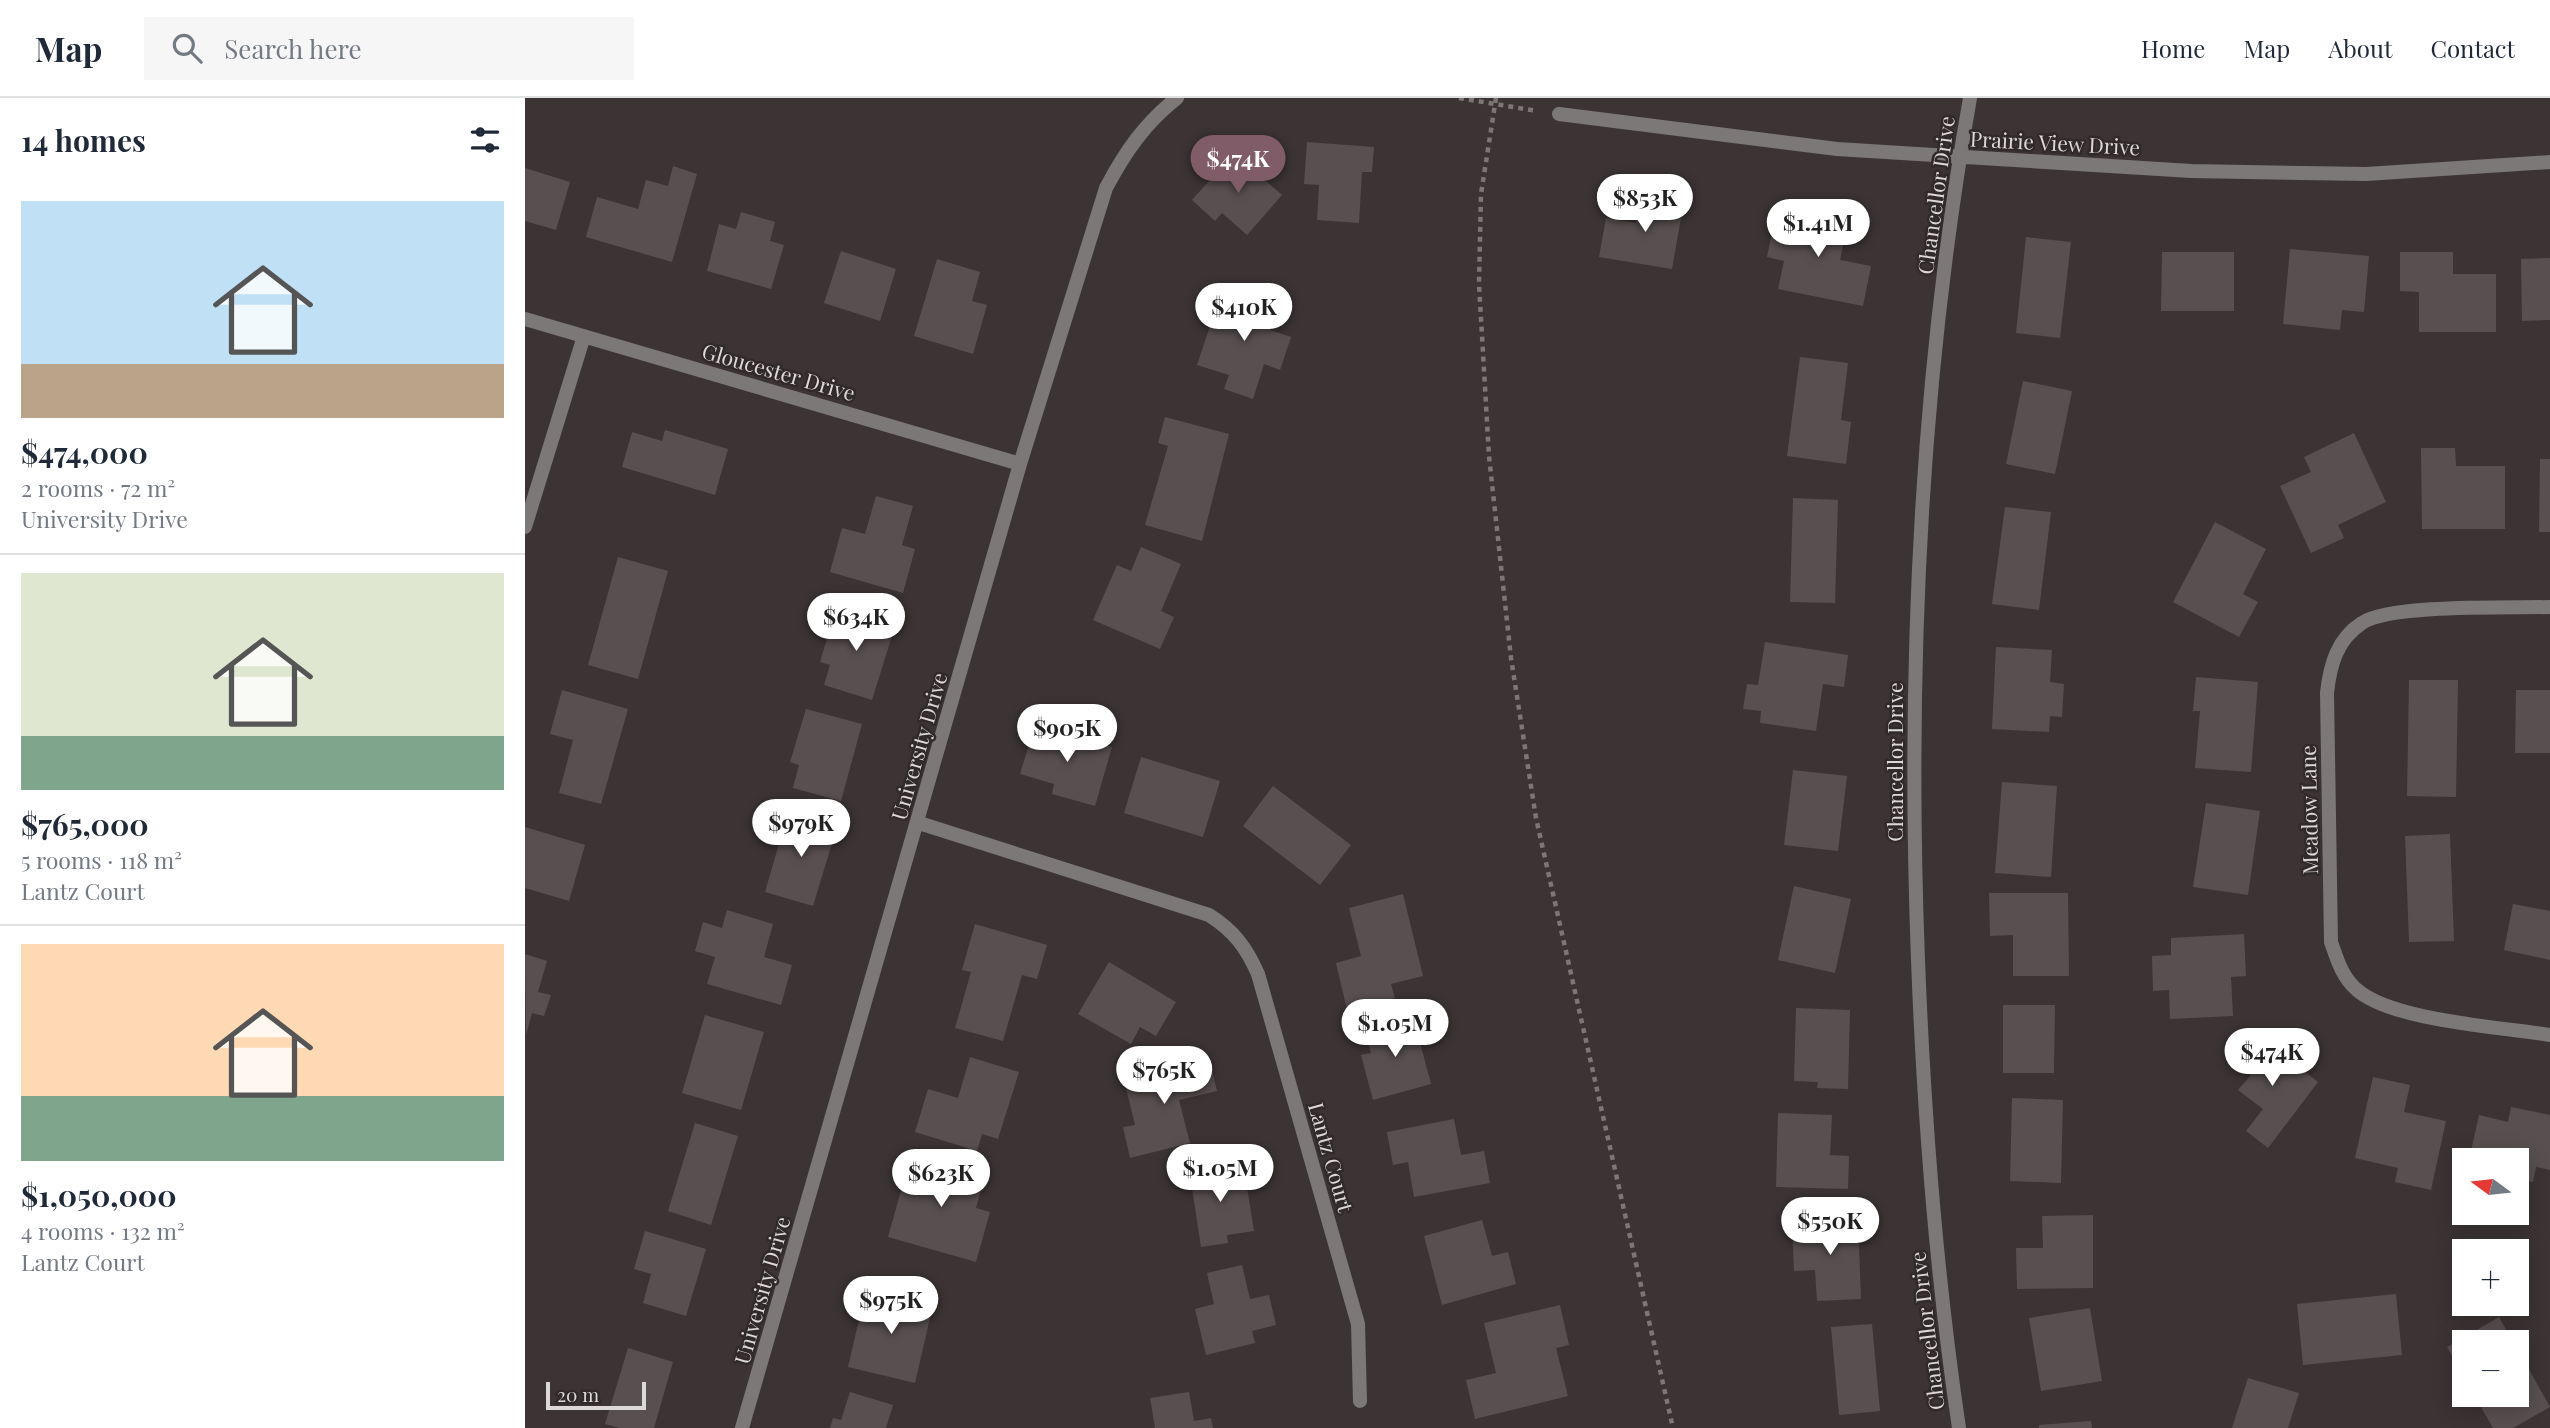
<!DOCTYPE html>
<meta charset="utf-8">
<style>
:root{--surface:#fff;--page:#f6f6f7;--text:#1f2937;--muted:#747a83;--line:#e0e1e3;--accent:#7f5c68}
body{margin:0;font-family:"Playfair Display",serif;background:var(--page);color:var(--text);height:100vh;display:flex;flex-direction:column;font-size:26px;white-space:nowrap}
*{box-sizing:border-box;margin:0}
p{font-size:23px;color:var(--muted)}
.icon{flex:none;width:38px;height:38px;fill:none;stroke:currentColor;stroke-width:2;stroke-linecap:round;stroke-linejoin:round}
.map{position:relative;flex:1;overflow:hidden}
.side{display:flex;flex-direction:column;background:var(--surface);width:525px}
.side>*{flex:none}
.needle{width:46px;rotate:285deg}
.buttons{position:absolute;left:1927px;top:1050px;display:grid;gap:14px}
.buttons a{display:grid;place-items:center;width:77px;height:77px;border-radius:0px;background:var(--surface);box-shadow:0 4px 18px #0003;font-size:35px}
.scale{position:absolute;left:21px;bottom:18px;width:100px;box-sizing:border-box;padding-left:7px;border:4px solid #ddd8d8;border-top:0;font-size:19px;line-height:24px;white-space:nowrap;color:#ddd8d8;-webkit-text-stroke:5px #312a2a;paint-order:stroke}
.price{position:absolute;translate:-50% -60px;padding:0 16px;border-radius:24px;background:#fff;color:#222;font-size:23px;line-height:46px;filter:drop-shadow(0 2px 4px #0008)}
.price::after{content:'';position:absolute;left:50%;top:42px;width:21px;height:16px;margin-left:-10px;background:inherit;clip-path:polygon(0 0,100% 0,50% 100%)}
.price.active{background:var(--accent);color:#fff}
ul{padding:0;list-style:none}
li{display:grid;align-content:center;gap:14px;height:371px;padding:0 21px}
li+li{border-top:2px solid var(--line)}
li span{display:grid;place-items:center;height:217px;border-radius:0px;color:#555}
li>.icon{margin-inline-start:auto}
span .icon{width:126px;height:126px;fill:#fffc;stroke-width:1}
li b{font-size:30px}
h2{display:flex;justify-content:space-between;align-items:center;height:84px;padding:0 21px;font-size:30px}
header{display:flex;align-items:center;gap:42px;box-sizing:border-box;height:98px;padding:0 35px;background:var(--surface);border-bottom:2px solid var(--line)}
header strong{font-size:33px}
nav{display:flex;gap:38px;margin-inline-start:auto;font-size:24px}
.search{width:490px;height:63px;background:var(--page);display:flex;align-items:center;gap:18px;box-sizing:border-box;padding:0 24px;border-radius:0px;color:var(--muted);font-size:26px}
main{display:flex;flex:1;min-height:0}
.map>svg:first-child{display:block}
.building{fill:#584f50}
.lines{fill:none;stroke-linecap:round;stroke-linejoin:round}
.path{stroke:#7d7676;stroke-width:4.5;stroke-dasharray:5 5;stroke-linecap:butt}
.street{stroke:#7c7878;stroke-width:14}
.labels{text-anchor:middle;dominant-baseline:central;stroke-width:5;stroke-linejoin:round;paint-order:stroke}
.street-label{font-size:21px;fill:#ddd8d8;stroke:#312a2a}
</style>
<header>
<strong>Map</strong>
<div class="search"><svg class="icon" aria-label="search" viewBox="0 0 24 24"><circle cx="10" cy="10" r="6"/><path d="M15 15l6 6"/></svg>Search here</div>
<nav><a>Home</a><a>Map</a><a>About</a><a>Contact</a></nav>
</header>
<main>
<section class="side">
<h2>14 homes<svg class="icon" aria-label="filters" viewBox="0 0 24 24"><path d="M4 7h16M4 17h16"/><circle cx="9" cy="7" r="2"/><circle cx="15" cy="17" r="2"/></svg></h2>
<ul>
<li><span style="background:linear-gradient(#bfe0f5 75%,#b9a48a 0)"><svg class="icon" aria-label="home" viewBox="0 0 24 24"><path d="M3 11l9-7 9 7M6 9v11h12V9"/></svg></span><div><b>$474,000</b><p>2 rooms · 72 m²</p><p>University Drive</p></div></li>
<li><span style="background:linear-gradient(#dfe7d0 75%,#7fa58c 0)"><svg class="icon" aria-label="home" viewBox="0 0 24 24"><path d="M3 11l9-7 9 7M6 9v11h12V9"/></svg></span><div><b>$765,000</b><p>5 rooms · 118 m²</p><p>Lantz Court</p></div></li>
<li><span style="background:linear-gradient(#ffd9b3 70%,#7fa58c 0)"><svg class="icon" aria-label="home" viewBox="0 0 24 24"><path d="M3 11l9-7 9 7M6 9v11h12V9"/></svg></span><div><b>$1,050,000</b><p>4 rooms · 132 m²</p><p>Lantz Court</p></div></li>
</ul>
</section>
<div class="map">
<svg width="2025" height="1330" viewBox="0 0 2025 1330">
<rect width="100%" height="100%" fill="#3c3434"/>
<path class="building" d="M782 44 849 49 847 74H837L834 125 792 122 794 87 779 86Z
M709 55 757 97 722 137 697 115 690 123 667 102Z
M148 68 172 76 147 164 61 139 72 99 113 111 121 82 143 88Z
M0 70 45 84 31 132 0 123Z
M1115 95 1159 103 1147 171 1074 159 1081 120 1111 125Z
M1265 111 1323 123 1315 162 1346 168 1338 208 1253 191 1259 163 1242 159 1248 129 1261 132Z
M216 114 250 124 245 143 259 147 246 191 182 173 194 126 211 131Z
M1501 139 1546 144 1535 240 1491 235Z
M1765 151 1844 158 1839 214 1817 212 1815 232 1758 226Z
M316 153 371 171 355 223 299 205Z
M1637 154H1709V213H1636Z
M1875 154H1928V176H1971V234H1894V194L1875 193Z
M2025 160V222L1997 223 1996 161Z
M412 161 455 174 447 203 462 207 448 256 389 238Z
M719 192 754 203 745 232 766 239 755 272 739 266 728 301 699 291 704 277 672 267 693 204 713 210Z
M1275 259 1323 265 1316 322 1326 324 1321 366 1262 358Z
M1498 283 1547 293 1530 376 1481 366Z
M640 319 704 336 677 443 620 427 643 348 633 345Z
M140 332 203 351 190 397 97 369 107 334 137 343Z
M1829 335 1861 404 1813 427 1819 440 1786 455 1755 388 1786 374 1779 359Z
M1896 350H1930L1931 368H1980V431H1897Z
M2015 361H2025V434H2014Z
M351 398 388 408 377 447 390 451 378 495 305 474 317 430 340 436Z
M1268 400 1313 402 1310 505 1265 504Z
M1480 409 1526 414 1514 512 1467 506Z
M1690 424 1741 451 1718 496 1733 504 1714 539 1648 504Z
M616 449 656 466 636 513 649 519 635 551 568 522 592 467 606 473Z
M93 459 143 473 113 581 63 567Z
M311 510 370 528 347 602 299 587 305 567 295 564Z
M1240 544 1323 557 1319 589 1298 586 1291 633 1235 625 1236 613 1218 611 1222 586 1233 587Z
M1471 549 1527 552 1525 584 1539 586 1537 619 1525 618 1524 634 1467 631Z
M1671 579 1733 584 1726 674 1670 670 1675 613H1668Z
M1884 582H1933L1931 699 1882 698Z
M37 592 103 611 76 706 34 695 48 642 25 636Z
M1991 592H2025V655H1990Z
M281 611 337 626 316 703 268 690 274 667 265 664Z
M510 627 587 649 570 708 527 696 529 686 495 676Z
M616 659 695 683 678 739 599 715Z
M1268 672 1322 678 1313 753 1259 747Z
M1477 684 1532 688 1526 779 1470 775Z
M748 688 826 747 795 787 718 728Z
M1681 705 1735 713 1723 797 1668 789Z
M263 715 312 729 288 808 240 794Z
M0 729 60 747 44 803 0 790Z
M1925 736 1929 843 1884 844 1880 738Z
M1269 788 1326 801 1310 875 1253 862Z
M1464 795H1543L1544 878H1488V837L1465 838Z
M878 796 898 878 866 886 870 900 822 912 811 865 836 858 824 810Z
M1988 806 2025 813V862L1979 852Z
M202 812 248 826 239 859 267 867 256 907 182 886 190 859 170 853 178 824 197 830Z
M450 826 522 847 512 881 497 877 478 943 430 930 446 874 437 872Z
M1719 836 1721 878 1706 879 1708 918 1645 921 1644 892 1628 893 1627 858 1646 857V840Z
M0 856 22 863 13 894 26 897 19 918 7 915 1 937Z
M584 864 651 904 631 938 615 929 606 946 553 916Z
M1478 907H1530L1529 975H1478Z
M1271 910 1325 912 1323 991 1292 990 1293 984 1269 983Z
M180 917 239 934 216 1012 157 995Z
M888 918 906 986 848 1002 836 957 846 955 840 932Z
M1731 935 1793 984 1743 1050 1721 1033 1738 1011 1713 992 1726 977 1709 964Z
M445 959 494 974 473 1041 457 1036 452 1053 390 1034 403 991 433 1000Z
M684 960 692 993 654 1002 665 1045 605 1060 598 1029 610 1027 599 982Z
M1848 979 1885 987 1879 1014 1921 1023 1906 1092 1870 1084 1873 1070 1830 1060Z
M1487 1000 1538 1002 1536 1085 1485 1083Z
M1986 1009 2025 1017V1072L2011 1069 2008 1084 1992 1081V1062H1944L1954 1017 1983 1024Z
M1253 1015 1307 1017 1305 1057 1324 1058 1323 1091 1251 1089Z
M929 1021 936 1057 959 1053 965 1085 889 1099 883 1064 868 1067 862 1034Z
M170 1025 213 1038 186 1127 143 1113Z
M386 1057 460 1078 451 1110 465 1114 451 1164 363 1139Z
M704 1064 707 1079 720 1077 729 1133 702 1137 703 1145 676 1149 664 1070Z
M1568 1117V1190L1492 1191 1491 1150H1518L1517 1118Z
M1333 1121 1336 1201 1292 1203 1290 1172 1269 1173 1267 1124Z
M957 1122 967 1158 983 1154 991 1186 917 1207 899 1138Z
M120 1133 181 1151 161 1218 118 1205 126 1176 109 1171Z
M717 1167 725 1201 744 1197 751 1227 727 1233 730 1245 681 1257 670 1211 689 1206 682 1175Z
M341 1192 408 1207 390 1285 323 1269Z
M1871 1196 1877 1257 1778 1267 1772 1206Z
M1035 1207 1044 1247 1031 1250 1043 1298 950 1321 941 1282 971 1275 959 1225Z
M1565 1210 1577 1283 1516 1293 1504 1220Z
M1974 1219 1988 1244H1939V1279L1922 1249Z
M1347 1226 1355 1313 1314 1317 1306 1229Z
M103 1250 148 1264 129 1330H95L80 1326Z
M1992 1250 2025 1309 1988 1330H1968L1949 1297H1992Z
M1723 1280 1774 1295 1763 1330H1707Z
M325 1294 368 1307 361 1330H305L308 1320 316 1322Z
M664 1294 669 1323 686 1320 688 1330H630L625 1300Z
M1566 1323 1567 1330H1514V1327Z"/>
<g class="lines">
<path class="path" d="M934 0 1012 13
M971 0 956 96 954 186 964 358 986 560 1011 720 1148 1330"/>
<path class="street" d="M1034 16 1312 51 1666 73 1841 76 2025 64
M0 221 495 366
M0 429 59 238
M2025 509C1986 510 1865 506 1837 525 1812 541 1805 567 1802 595L1806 844C1812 861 1817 879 1831 891 1866 923 1976 929 2025 937
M394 725 684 817C709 833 721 849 733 876L833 1226 835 1303
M217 1330 495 366 581 90C600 54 620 25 652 0
M1434 1330C1411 1175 1399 1019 1393 862 1382 575 1395 283 1445 0"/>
</g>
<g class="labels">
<g class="street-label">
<text transform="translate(1530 44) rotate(3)">Prairie View Drive</text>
<text transform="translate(1410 97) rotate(-82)">Chancellor Drive</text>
<text transform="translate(254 273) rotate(16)">Gloucester Drive</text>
<text transform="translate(393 648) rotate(-74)">University Drive</text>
<text transform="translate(1369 664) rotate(-90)">Chancellor Drive</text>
<text transform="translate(1783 712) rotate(-91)">Meadow Lane</text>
<text transform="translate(807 1059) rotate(74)">Lantz Court</text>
<text transform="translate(236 1192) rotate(-74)">University Drive</text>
<text transform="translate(1401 1233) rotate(-97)">Chancellor Drive</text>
</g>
</g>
</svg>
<div class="buttons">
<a><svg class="needle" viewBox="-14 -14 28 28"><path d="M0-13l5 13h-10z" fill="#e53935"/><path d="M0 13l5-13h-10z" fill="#747a83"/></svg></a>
<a>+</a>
<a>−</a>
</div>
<div class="scale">20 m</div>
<b class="price active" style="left:713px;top:97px">$474K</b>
<b class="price" style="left:1120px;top:136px">$853K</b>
<b class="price" style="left:1293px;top:161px">$1.41M</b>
<b class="price" style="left:719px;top:245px">$410K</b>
<b class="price" style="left:331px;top:555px">$634K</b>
<b class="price" style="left:542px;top:666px">$905K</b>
<b class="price" style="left:276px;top:761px">$979K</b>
<b class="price" style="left:870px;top:961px">$1.05M</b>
<b class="price" style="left:1747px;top:990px">$474K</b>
<b class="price" style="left:639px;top:1008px">$765K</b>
<b class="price" style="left:695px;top:1106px">$1.05M</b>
<b class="price" style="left:416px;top:1111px">$623K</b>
<b class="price" style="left:1305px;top:1159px">$550K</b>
<b class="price" style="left:366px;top:1238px">$975K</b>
</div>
</main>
